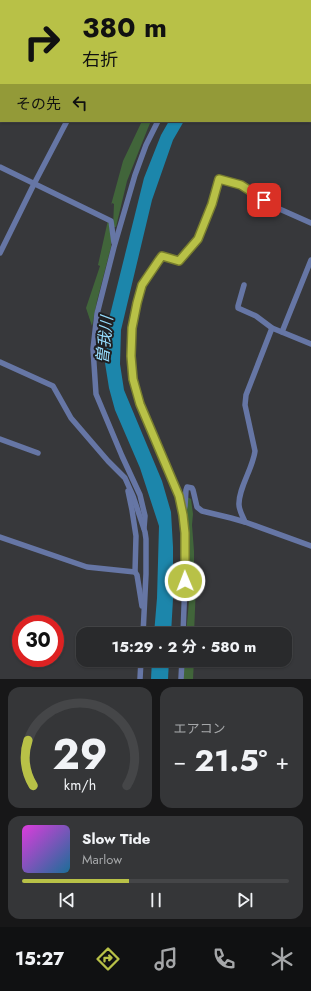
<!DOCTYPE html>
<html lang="ja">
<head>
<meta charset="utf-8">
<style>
  :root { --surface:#292a2c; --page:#353638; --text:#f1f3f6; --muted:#a5a7a9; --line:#454648; --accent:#b8c147 }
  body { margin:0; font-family:Jost,"Noto Sans JP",sans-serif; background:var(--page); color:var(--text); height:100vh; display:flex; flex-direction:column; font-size:15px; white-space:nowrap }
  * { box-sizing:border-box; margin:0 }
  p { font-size:13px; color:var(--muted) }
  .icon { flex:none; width:22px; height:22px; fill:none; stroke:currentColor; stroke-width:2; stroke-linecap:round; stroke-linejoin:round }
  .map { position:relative; height:679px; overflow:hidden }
  .drawer { display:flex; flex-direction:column; gap:8px; padding:8px; background:#171718; flex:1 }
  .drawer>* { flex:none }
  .banner { position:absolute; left:0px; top:0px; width:311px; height:122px; box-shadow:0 1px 3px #0004,0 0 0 1px var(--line); background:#b8c147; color:#111; overflow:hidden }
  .speed { position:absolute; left:12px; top:615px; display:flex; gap:8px; font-size:20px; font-weight:700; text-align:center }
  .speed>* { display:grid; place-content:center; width:52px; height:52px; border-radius:50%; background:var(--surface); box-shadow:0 1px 3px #0004,0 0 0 1px var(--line); line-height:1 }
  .speed .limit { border:6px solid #d22; background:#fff; color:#111 }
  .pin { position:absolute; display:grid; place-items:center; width:34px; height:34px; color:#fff; margin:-17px; border-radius:8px; box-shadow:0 2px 6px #0006 }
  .me { position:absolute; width:44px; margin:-22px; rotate:359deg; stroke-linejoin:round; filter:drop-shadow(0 0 3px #0008) }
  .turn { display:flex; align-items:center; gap:14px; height:84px; padding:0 16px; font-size:18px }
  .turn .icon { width:52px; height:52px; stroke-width:2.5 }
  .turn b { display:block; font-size:28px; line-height:34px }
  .then { display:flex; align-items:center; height:38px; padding:0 16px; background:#0003; gap:8px; font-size:15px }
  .big { font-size:30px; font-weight:700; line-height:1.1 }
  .drawer .widget { flex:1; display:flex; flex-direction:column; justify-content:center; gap:6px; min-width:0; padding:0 14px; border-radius:12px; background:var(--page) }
  .drawer .dial { align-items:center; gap:0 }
  .dial svg { height:104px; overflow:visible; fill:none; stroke:var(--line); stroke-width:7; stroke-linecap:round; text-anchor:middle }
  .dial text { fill:var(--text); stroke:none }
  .song { display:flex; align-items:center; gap:12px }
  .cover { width:48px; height:48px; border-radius:6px; background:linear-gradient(135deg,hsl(300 70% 55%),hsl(200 70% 35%)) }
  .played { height:4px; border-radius:2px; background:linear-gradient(90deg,var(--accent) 40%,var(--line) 40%) }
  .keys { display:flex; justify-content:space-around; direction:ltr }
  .heat { display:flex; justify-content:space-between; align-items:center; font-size:22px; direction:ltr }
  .drawer .tiles { flex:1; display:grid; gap:8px; grid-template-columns:1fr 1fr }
  .widget:last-child { grid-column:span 2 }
  .trip { position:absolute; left:76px; top:627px; width:216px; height:40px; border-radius:12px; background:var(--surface); box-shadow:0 1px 3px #0004,0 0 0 1px var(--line); font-weight:700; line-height:40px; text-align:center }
  .tab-bar { display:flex; height:64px; justify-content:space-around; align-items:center; background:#101112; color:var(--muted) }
  .tab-bar .icon { width:28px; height:28px }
  .tab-bar .selected { color:var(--accent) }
  .tab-bar b { font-size:18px; color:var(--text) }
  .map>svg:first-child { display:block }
</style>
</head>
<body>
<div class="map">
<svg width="311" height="679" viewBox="0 0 311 679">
  <rect width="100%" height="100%" fill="#37383b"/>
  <g fill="#41653a">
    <polygon points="142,121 151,121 148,128 127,181 116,227 114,227 113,226 114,204 112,203 111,205 123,161"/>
    <polygon points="108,220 111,234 111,247 97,301 92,326 86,308 100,266 98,265"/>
    <polygon points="187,497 191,499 193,514 192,525 194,551 194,584 196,585 194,634 186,634 189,601 187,585 187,530 186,513"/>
    <polygon points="184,660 194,660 193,679 183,679"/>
  </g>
  <g fill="#1c86ab">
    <polygon points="169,121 184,121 173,140 152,200 121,330 120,364 124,390 162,481 171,512 173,547 173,599 171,634 154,634 157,598 159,526 140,468 115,410 109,388 105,363 109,319 144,178 161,135"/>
    <polygon points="152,660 169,660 168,679 151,679"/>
  </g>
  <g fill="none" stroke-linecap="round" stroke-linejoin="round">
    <g stroke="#6676a5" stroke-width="5.5">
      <polyline points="35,1 36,0"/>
      <polyline points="127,1 127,0"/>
      <polyline points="238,1 238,0"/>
      <polyline points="246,1 247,0"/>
      <polyline points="0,74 1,72"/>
      <polyline points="0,167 111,221 114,243"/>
      <polyline points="0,253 34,184 67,121"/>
      <polyline points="244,285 238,306 238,308 256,316 272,328 311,344"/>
      <polyline points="282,332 311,260"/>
      <polyline points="0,362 53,386 71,418 108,461 125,478 133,496 145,532 146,539 146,574 143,634"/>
      <polyline points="0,439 38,453"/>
      <polyline points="128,491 132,510 136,536 135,572"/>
      <polyline points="183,515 179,496 139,404 133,379 131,356 132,328 137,303 142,285 159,260 163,256 179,261 198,239 212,204 219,179 241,185 275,207 311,223"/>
      <path d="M245,522C243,517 239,510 239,505C238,489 253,468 255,451L245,405L246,395L272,328"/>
      <polyline points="144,528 145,516 140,495 122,456 96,394 93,349 97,314 114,247 135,175 146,145 158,121"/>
      <polyline points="0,537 87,567 135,572 137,575 142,606"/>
      <polyline points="183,634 185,581 185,533 183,515 185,506 186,490 187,487 192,488 193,490 197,507 202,511 231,518 245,522 311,546"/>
      <polyline points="140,679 141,660"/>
      <polyline points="181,679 182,660"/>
    </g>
  </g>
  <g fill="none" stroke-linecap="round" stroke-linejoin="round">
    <defs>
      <polyline id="route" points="185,581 185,533 183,515 179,496 140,404 133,379 131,356 132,328 137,303 142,285 159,260 162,256 179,261 198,239 212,204 219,179 241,185 264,200"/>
    </defs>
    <use href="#route" stroke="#787d2e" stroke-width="10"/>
    <use href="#route" stroke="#b8c147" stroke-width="7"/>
  </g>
  <g text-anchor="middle" stroke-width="4" stroke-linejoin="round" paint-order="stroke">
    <g font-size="16" font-style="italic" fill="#96dbfb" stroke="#1f1f21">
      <text transform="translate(104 340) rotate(-84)" y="6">曽我川</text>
    </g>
  </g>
</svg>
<div class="speed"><div class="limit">30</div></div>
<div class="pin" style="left:264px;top:200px;background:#d93025"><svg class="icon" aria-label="arrive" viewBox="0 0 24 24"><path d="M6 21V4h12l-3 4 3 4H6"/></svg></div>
<svg class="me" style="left:185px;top:581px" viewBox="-20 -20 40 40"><circle r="17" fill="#b8c147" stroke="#fff" stroke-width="3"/><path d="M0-11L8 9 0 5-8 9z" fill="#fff"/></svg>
<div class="trip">15:29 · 2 分 · 580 m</div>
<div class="banner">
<div class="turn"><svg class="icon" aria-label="right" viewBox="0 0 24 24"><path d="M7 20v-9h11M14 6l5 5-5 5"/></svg><div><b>380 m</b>右折</div></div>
<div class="then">その先<svg class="icon" aria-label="left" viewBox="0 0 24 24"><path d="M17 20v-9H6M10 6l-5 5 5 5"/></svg></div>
</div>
</div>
<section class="drawer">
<div class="tiles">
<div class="widget dial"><svg viewBox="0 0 100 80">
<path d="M14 69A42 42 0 1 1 86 69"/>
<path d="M14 69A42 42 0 0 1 10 34" stroke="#b8c147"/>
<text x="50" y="56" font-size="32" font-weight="700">29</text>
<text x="50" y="72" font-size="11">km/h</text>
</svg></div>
<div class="widget"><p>エアコン</p>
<div class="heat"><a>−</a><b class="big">21.5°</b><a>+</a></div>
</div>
<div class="widget">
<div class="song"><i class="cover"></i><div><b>Slow Tide</b><p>Marlow</p></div></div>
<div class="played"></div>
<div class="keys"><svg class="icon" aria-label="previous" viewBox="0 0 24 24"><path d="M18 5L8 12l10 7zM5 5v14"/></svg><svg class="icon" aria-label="pause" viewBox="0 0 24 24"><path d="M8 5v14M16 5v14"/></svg><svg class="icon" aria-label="next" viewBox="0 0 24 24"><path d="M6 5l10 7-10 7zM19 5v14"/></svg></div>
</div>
</div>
</section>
<nav class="tab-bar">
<b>15:27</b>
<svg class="icon selected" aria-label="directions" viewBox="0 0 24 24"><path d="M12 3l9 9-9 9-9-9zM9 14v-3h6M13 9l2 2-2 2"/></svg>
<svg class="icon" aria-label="music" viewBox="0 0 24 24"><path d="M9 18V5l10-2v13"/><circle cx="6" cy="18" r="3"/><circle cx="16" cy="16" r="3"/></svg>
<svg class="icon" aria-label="phone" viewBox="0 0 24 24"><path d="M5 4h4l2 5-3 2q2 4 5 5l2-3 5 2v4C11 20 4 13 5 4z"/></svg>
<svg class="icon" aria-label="climate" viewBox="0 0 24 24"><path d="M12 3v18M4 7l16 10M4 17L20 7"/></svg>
</nav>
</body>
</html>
